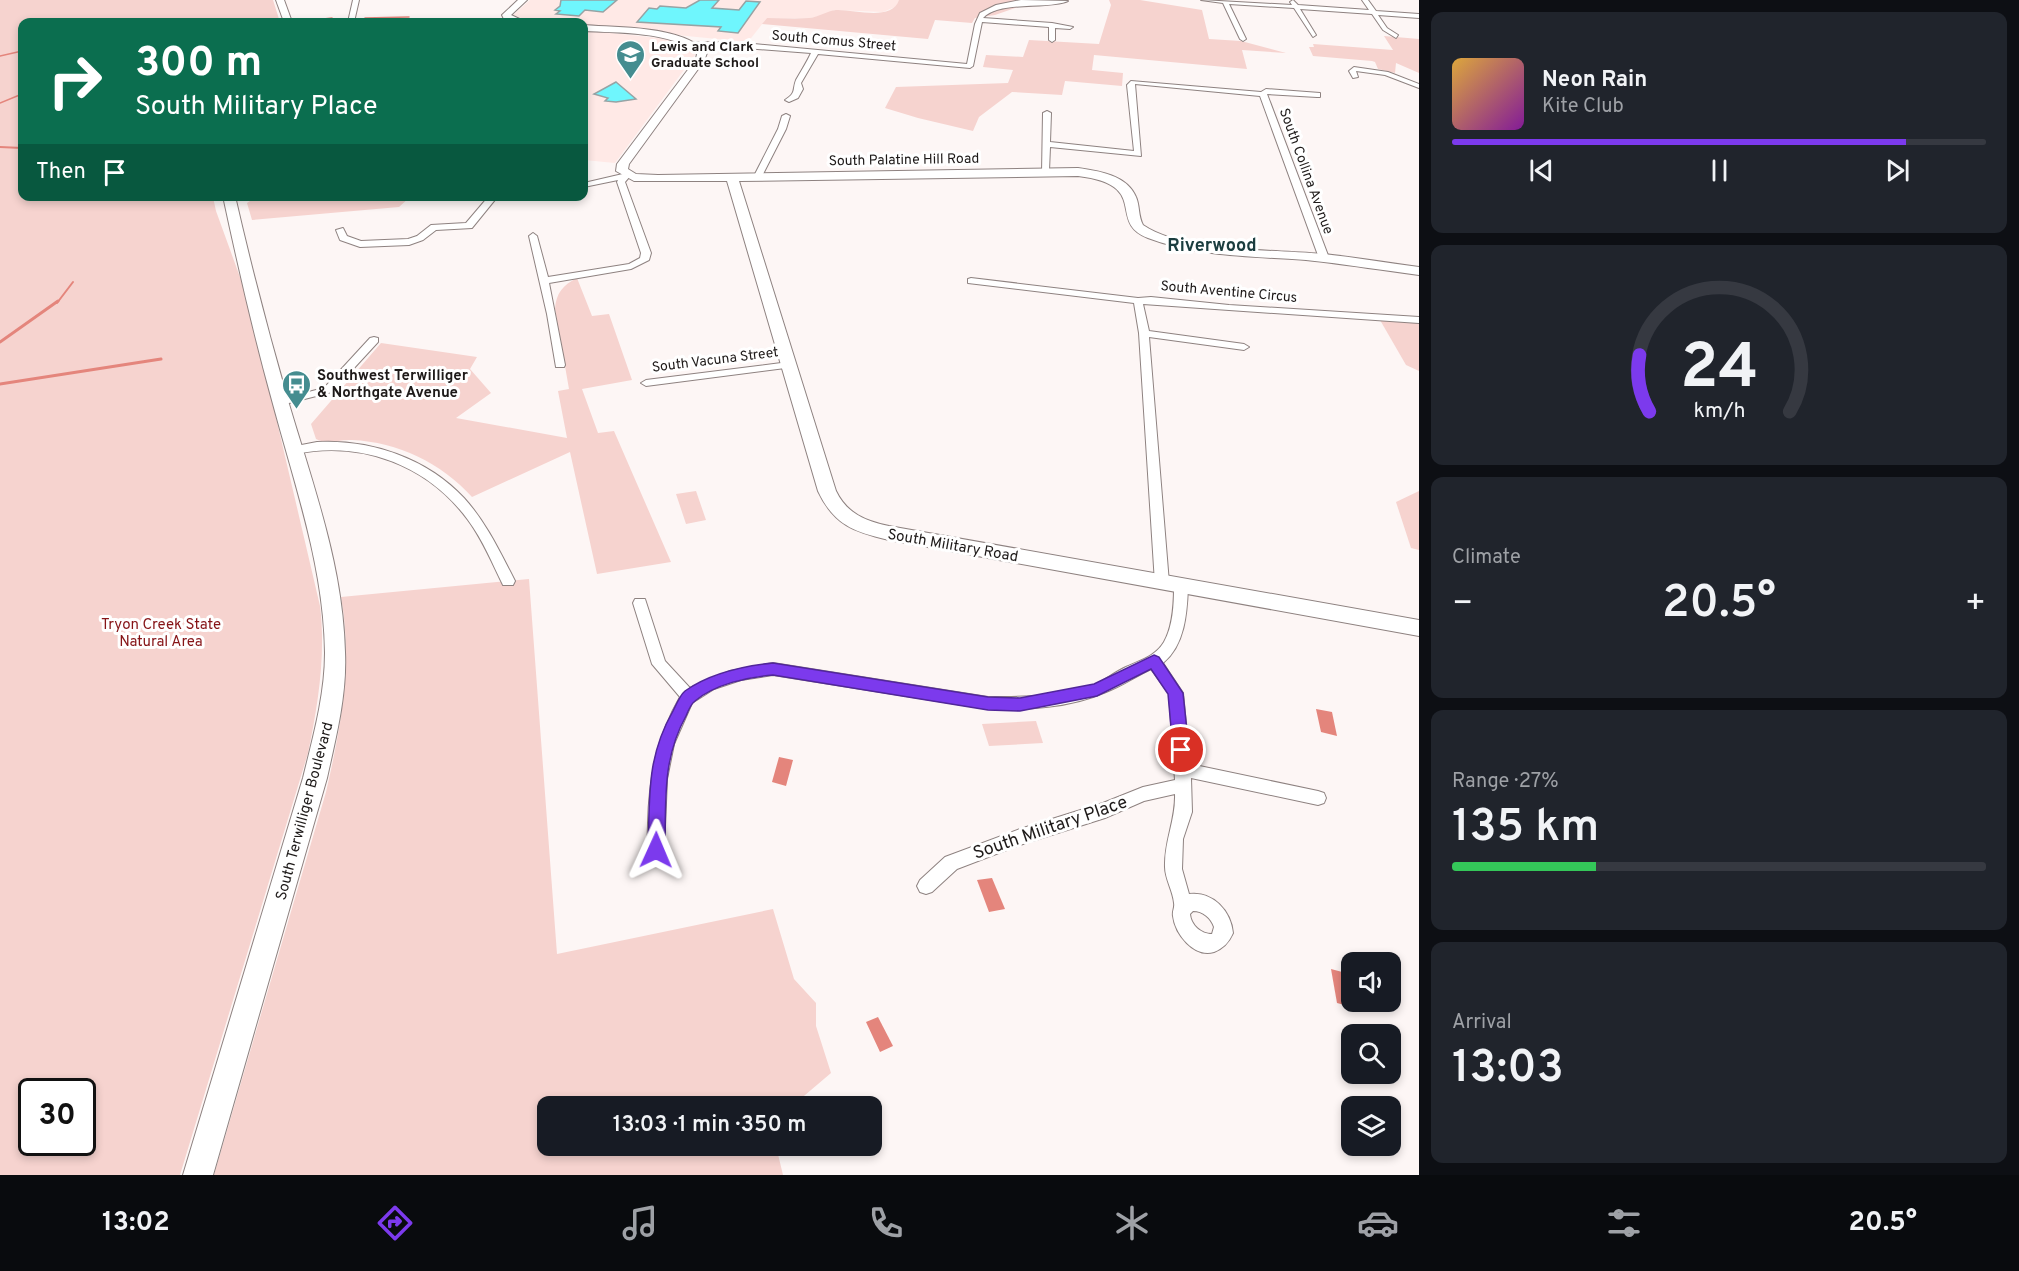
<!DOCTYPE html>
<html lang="en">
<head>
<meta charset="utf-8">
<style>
  :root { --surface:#171b24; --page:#20242c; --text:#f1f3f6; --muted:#9ea1a6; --line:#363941; --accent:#7c3aed }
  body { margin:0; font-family:Overpass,sans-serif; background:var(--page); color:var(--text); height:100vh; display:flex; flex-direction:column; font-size:22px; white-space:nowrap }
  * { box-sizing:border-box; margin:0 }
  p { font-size:20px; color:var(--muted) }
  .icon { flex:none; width:33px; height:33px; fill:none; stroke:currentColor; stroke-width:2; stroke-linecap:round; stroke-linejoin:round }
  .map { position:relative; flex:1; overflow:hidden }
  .sheet { display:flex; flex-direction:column; gap:12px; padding:12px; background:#0d0f14; width:600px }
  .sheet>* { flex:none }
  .guide { position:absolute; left:18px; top:18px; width:570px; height:183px; border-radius:12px; box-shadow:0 3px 9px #0003; background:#0b6e4f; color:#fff; overflow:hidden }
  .tools { position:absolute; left:1341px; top:952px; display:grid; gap:12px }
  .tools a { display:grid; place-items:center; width:60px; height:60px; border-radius:12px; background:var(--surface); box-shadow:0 3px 9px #0003; font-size:30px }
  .speed { position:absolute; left:18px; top:1078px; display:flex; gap:12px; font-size:30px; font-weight:700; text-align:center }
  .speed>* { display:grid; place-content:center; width:78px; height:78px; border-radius:50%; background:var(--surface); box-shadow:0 3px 9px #0003; line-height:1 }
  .speed .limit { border:3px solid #111; border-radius:9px; background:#fff; color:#111 }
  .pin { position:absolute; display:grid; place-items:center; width:51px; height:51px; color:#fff; margin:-26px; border:3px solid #fff; border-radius:50%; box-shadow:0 2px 6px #0007 }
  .me { position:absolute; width:66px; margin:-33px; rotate:1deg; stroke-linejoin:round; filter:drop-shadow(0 0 4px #0008) }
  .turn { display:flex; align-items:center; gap:21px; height:126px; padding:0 18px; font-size:27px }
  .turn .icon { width:78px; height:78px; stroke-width:2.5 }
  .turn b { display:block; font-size:42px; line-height:51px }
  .then { display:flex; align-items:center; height:57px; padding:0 18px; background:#0003; gap:12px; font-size:22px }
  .big { font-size:45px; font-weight:600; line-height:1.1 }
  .sheet .widget { flex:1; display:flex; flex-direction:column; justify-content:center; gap:9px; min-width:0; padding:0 21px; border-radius:12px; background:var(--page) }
  .sheet .dial { align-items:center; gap:0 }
  .dial svg { height:156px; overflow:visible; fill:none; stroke:var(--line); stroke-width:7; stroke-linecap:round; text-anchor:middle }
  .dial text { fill:var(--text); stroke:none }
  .song { display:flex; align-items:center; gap:18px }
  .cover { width:72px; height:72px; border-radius:9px; background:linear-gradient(135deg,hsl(40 70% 55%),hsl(290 70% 35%)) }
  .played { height:6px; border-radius:3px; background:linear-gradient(90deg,var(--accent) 85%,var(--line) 85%) }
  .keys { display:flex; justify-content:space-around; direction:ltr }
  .heat { display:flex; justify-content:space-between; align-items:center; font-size:33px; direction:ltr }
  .charge { height:9px; border-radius:4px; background:linear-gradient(90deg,#34c759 27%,var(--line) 0) }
  .trip { position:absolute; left:537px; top:1096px; width:345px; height:60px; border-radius:12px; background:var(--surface); box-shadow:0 3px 9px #0003; font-weight:600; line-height:60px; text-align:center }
  .tabs { display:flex; height:96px; justify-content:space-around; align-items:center; background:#090b0e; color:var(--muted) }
  .tabs .icon { width:42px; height:42px }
  .tabs .current { color:var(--accent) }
  .tabs b { font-size:27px; color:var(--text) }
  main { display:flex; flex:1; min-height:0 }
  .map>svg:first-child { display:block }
</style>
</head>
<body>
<main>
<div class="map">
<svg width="1419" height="1175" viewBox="0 0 1419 1175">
  <rect width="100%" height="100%" fill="#fdf6f5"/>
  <g fill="#ffe9e6">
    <polygon points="530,0 899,0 901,1 895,7 883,12 834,10 822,16 809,18 767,18 748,42 584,26 584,22 524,19 513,15"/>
    <polygon points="584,30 677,40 695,51 695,55 615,163 584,160"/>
  </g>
  <g fill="#f6d3cf" fill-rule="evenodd">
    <path d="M0,0H273L280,22H22V196L213,197L216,211L249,302L320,606C326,655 318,705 308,753L180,1175H0ZM32,1092H82V1143H32Z"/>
    <path d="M899,0H1038L995,15L975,18L972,23L935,20L928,39L762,24L767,18C781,18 795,19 809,18C819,17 827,11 836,10C853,9 892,22 899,0Z"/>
    <polygon points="1109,0 1140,0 1202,10 1209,39 1241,41 1286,53 1242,50 1247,69 1094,55 1092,70 1123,73 1122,86 1065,81 1062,95 1012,92 979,117 973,131 918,118 885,108 896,87 1008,83 1013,70 983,67 986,55 1023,57 1029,40 1099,44 1111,5"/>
    <polygon points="1384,36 1419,39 1419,73 1396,63 1395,73 1378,69 1375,62 1372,61 1313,56 1309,47 1314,47 1313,44 1393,50"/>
    <polygon points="256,197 256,196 410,197 399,207 252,220 247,203"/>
    <path d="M577,278L592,316L609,314L632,380L582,389L598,433L614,431L671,562L597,574L570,452L472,497C441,463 398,442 352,440C340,439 326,445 316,439L311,424L381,343L477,357L470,369L491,393L456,418L567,438L558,391L569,389L555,309C556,293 563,285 577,278Z"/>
    <polygon points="1380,320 1419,322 1419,371 1406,365"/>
    <polygon points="696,491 706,520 686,524 676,494"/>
    <polygon points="1419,491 1419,550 1411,548 1396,502"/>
    <path d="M529,579L557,954L773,909L794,979L816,1003V1026L831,1073L791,1107H548V1146H776L783,1175H214L326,792C341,727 353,663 341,597Z"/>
    <polygon points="1036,721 1043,743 989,746 982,724"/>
  </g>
  <g fill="#e4857c">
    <polygon points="1316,709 1332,712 1337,736 1321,732"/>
    <polygon points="779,757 793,760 786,786 772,782"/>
    <polygon points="992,878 1005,909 989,912 977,880"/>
    <polygon points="1331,969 1346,973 1352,1007 1337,1003"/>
    <polygon points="878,1017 893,1046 880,1052 866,1022"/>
  </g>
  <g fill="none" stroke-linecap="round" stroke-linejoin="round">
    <g stroke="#e4857c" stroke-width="1.5">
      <polyline points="365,18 409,17"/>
      <polyline points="299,22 332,18"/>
      <polyline points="0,56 22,51"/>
      <polyline points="0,103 22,94"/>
    </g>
    <g stroke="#e4857c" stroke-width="2">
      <polyline points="0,147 22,148"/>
      <polyline points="57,303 73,282"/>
    </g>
    <g stroke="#e4857c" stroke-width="3">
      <polyline points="0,342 58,301"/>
      <polyline points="0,384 161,359"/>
    </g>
  </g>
  <g fill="#6ff6fd" stroke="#97a3a4" stroke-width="1.5">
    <polygon points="561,0 617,0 603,12 585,10 579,16 556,14 560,11 555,10 560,6"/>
    <polygon points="700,0 719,0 712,8 739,10 746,1 760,2 738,33 718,31 721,27 637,22 649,8 657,9 660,6 686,8"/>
    <polygon points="616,82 636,99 616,102 605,101 608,98 594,94"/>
  </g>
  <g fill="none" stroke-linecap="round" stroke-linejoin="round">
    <defs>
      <g id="street">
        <polygon points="353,0 359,0 354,22 348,22"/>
        <path d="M1021,0L1068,1C1047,10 999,0 983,18L1052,23L1073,27L1070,29L1055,28V40L1052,42L1049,40V27L982,22L973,66L970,68L818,54L801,83L803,89L798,98L789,102L785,100C797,92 792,90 796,80C801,71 807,62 811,53L691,44L694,42L744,43L967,64L975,24L980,13L996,5Z"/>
        <polygon points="1201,0 1292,5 1290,2 1293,0 1298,5 1369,10 1362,0 1368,0 1376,11 1419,14 1419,18 1378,15 1387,28 1398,35 1396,38 1383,30 1372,14 1300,9 1316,35 1313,37 1294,8 1229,4 1246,39 1243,41 1240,39 1223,3"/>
        <polygon points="1354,67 1388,72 1419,84 1419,88 1385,75 1356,71 1358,77 1353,78 1349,71"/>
        <polygon points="1131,81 1261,92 1266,89 1320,93 1320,97 1317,97 1267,94 1329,258 1327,260 1319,258 1260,96 1135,84 1141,156 1050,147 1049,171 1042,173 1043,113 1047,111 1051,113 1050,142 1134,151 1127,85"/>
        <polygon points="786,114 790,116 786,129 762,176 755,178 754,176 778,129 782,116"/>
        <polygon points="627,173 631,175 625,182 651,253 649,260 631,269 549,283 565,365 564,367 556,367 547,314 529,236 533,233 537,236 548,277 629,264 640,258 641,253 617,182 618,180 584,187 584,183"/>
        <polygon points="489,196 498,196 472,228 436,230 423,240 409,245 360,247 340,240 336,230 343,228 347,236 361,241 408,239 417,236 431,225 466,223"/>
        <polygon points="971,278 1138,298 1151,297 1229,305 1419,317 1419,323 1143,304 1149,331 1244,344 1249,347 1244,350 1149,337 1169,583 1162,588 1155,583 1139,333 1134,303 968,283 968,279"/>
        <polygon points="374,337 378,338 378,342 332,392 281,405 277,404 277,400 324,388 370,338"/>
        <polygon points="789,362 793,363 793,367 646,386 641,383 646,380"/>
        <path d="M317,442C370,439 427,458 464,498C486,522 500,552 515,581L513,585H503C492,563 483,540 468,520C428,465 361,440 295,454L289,450L291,447Z"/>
        <path d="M1181,582L1188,587C1187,613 1185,645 1163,663L1183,693L1190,764L1318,791L1324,793L1326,798L1324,803L1318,805L1191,778L1192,812L1183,839L1182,869L1189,894C1213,891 1231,911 1233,933C1229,942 1224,948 1214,952C1194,958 1175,934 1173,916C1172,911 1175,908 1174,903C1173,891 1165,879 1165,867C1164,841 1176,820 1175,794L1144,801L1105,818L1020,845L957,869L932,892L926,894L920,892L917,886L920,880L945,857L1020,829L1103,803L1143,787L1175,780L1169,694L1151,669C1136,676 1122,686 1106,692C1069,708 1028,710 988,709L773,675L741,680L714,689L692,703L674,744L667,779L664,850L662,856L656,858L650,856C646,846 648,834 648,823C649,778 657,737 680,697L652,664L633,603L635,599H645L665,661L690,688L730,671L773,663L988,697C1023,697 1061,697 1094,685C1105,680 1115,672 1126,667C1141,660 1156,656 1164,642C1173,626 1174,605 1174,587ZM1193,911C1203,911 1211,918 1214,927L1212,934C1201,934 1191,925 1190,914Z"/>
      </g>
      <g id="secondary">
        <polygon points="276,0 284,0 292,22 284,22"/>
        <polygon points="518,0 527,0 511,15 526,22 505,21 502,15"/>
        <path d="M584,25C618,28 683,25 707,53L704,61L629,164L628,169L636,174L658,175L1078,168C1099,171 1127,175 1136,197C1140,206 1138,216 1143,225C1184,253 1273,249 1323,254C1355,257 1387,263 1419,267V275C1381,270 1344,264 1306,260C1253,256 1198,257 1148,238C1106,222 1152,185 1078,176L739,181L836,491C847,514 866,521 889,526L1419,620V636L889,540C854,532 834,525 818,491L727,181H634L616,171L617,164L696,59L697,54C674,31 616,33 584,31Z"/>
        <path d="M223,196H235C251,266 269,335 289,404C313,485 343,566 345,652C347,695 336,737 327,778L213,1175H183L303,778C313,737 325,695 325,653C324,567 295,486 273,404C254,336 238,266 223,196Z"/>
      </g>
    </defs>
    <use href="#street" stroke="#8e8280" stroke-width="2"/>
    <use href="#secondary" stroke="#8e8280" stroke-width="2"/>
    <use href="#street" fill="#fff" fill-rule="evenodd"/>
    <use href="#secondary" fill="#fff" fill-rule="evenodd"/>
  </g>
  <path fill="#7c3aed" stroke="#51269a" stroke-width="1.5" d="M1154,655L1159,657L1183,693L1189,750L1187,754L1181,756L1176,754L1173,750L1168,694L1151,669L1097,696L1020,711L988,710L773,675C748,677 715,684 695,701C691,704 688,711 686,716C662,759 666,802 665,850L662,856L656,858L650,856L648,850C650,797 646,758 673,711C676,705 680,695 685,691C709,674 744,666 773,663L988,697L1020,698L1094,684Z"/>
  <defs>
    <symbol id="university-pin" viewBox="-11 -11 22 30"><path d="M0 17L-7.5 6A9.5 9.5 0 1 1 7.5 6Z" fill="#458d90" stroke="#fff"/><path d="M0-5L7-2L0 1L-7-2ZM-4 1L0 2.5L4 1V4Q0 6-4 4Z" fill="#fff"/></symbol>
    <symbol id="bus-pin" viewBox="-11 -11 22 30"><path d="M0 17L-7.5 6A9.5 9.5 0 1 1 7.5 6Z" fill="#458d90" stroke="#fff"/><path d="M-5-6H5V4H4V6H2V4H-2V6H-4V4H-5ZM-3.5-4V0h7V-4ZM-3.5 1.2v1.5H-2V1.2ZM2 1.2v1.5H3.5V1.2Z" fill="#fff"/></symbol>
  </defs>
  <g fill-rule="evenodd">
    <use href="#university-pin" x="614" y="38" width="33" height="45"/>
    <use href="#bus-pin" x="280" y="368" width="33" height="45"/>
  </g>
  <g text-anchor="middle" stroke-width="6" stroke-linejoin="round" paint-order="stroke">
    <g font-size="14" fill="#1e1a19" stroke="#fff">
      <text transform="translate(834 40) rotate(5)" y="5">South Comus Street</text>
      <text transform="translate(904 159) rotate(-1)" y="5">South Palatine Hill Road</text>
      <text transform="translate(1307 171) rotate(70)" y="5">South Collina Avenue</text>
      <text transform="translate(1229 291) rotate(5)" y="5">South Aventine Circus</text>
      <text transform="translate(715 359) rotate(-7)" y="5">South Vacuna Street</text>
    </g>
    <g font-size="14" font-weight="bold" fill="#1e1a19" stroke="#fff" text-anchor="start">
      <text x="651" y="51">Lewis and Clark<tspan x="651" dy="16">Graduate School</tspan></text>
    </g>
    <g font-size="15" font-weight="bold" fill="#1e1a19" stroke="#fff" text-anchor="start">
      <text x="317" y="380">Southwest Terwilliger<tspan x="317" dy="17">&amp; Northgate Avenue</tspan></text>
    </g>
    <g font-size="15" fill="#1e1a19" stroke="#fff">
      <text transform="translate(953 545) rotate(10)" y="5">South Military Road</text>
      <text transform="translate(304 811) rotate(-75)" y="5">South Terwilliger Boulevard</text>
    </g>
    <g font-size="15" fill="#861417" stroke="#fff">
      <text x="161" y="629">Tryon Creek State<tspan x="161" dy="17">Natural Area</tspan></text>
    </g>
    <g font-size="18" font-weight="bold" fill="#1b3d3f" stroke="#fff">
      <text x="1212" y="251">Riverwood</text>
    </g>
    <g font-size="18" fill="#1e1a19" stroke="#fff">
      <text transform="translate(1050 827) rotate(-19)" y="6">South Military Place</text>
    </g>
  </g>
</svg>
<div class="tools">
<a><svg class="icon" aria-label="sound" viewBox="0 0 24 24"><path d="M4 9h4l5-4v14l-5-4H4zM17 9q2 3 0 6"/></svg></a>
<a><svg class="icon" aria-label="search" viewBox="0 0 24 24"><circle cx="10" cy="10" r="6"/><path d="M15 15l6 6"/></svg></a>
<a><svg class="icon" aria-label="layers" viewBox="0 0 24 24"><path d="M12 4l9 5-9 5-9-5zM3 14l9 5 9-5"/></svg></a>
</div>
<div class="speed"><div class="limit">30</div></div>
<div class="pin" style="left:1181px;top:750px;background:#d93025"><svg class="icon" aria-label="arrive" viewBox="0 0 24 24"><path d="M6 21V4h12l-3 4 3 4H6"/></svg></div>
<svg class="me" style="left:656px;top:850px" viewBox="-20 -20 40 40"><path d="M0-17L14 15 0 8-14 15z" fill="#7c3aed" stroke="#fff" stroke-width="4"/></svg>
<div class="trip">13:03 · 1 min · 350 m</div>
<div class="guide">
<div class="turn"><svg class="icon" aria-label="right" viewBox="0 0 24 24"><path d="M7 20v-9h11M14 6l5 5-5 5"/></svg><div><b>300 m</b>South Military Place</div></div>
<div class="then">Then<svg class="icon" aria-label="arrive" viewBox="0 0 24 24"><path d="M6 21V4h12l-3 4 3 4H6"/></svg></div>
</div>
</div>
<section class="sheet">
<div class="widget">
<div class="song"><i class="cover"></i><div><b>Neon Rain</b><p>Kite Club</p></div></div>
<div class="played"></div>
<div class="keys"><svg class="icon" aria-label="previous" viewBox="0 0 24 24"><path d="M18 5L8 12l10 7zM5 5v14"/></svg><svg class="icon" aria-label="pause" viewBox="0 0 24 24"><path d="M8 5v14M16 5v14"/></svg><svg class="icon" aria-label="next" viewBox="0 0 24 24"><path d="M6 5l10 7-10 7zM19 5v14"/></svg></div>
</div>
<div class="widget dial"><svg viewBox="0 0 100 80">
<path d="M14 69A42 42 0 1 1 86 69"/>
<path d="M14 69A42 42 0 0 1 9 40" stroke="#7c3aed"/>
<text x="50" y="56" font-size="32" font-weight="700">24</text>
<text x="50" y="72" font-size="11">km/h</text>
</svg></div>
<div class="widget"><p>Climate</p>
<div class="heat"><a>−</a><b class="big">20.5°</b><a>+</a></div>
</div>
<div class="widget"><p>Range · 27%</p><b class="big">135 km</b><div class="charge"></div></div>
<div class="widget"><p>Arrival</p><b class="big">13:03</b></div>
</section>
</main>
<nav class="tabs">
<b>13:02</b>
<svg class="icon current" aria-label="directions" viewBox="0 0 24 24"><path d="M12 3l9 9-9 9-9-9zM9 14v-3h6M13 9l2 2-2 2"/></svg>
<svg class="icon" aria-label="music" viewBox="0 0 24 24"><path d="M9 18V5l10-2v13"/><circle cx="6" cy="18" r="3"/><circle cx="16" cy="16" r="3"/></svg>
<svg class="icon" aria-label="phone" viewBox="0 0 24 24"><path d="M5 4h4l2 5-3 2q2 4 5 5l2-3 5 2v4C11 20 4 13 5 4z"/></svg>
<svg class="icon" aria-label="climate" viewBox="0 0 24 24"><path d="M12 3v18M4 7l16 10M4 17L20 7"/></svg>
<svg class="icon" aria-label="car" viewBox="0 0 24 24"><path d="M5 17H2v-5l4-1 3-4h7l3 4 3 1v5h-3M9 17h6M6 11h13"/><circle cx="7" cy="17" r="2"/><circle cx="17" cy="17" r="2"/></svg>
<svg class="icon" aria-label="filters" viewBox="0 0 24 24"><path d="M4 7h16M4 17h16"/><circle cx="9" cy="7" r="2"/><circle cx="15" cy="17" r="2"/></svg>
<b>20.5°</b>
</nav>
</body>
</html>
